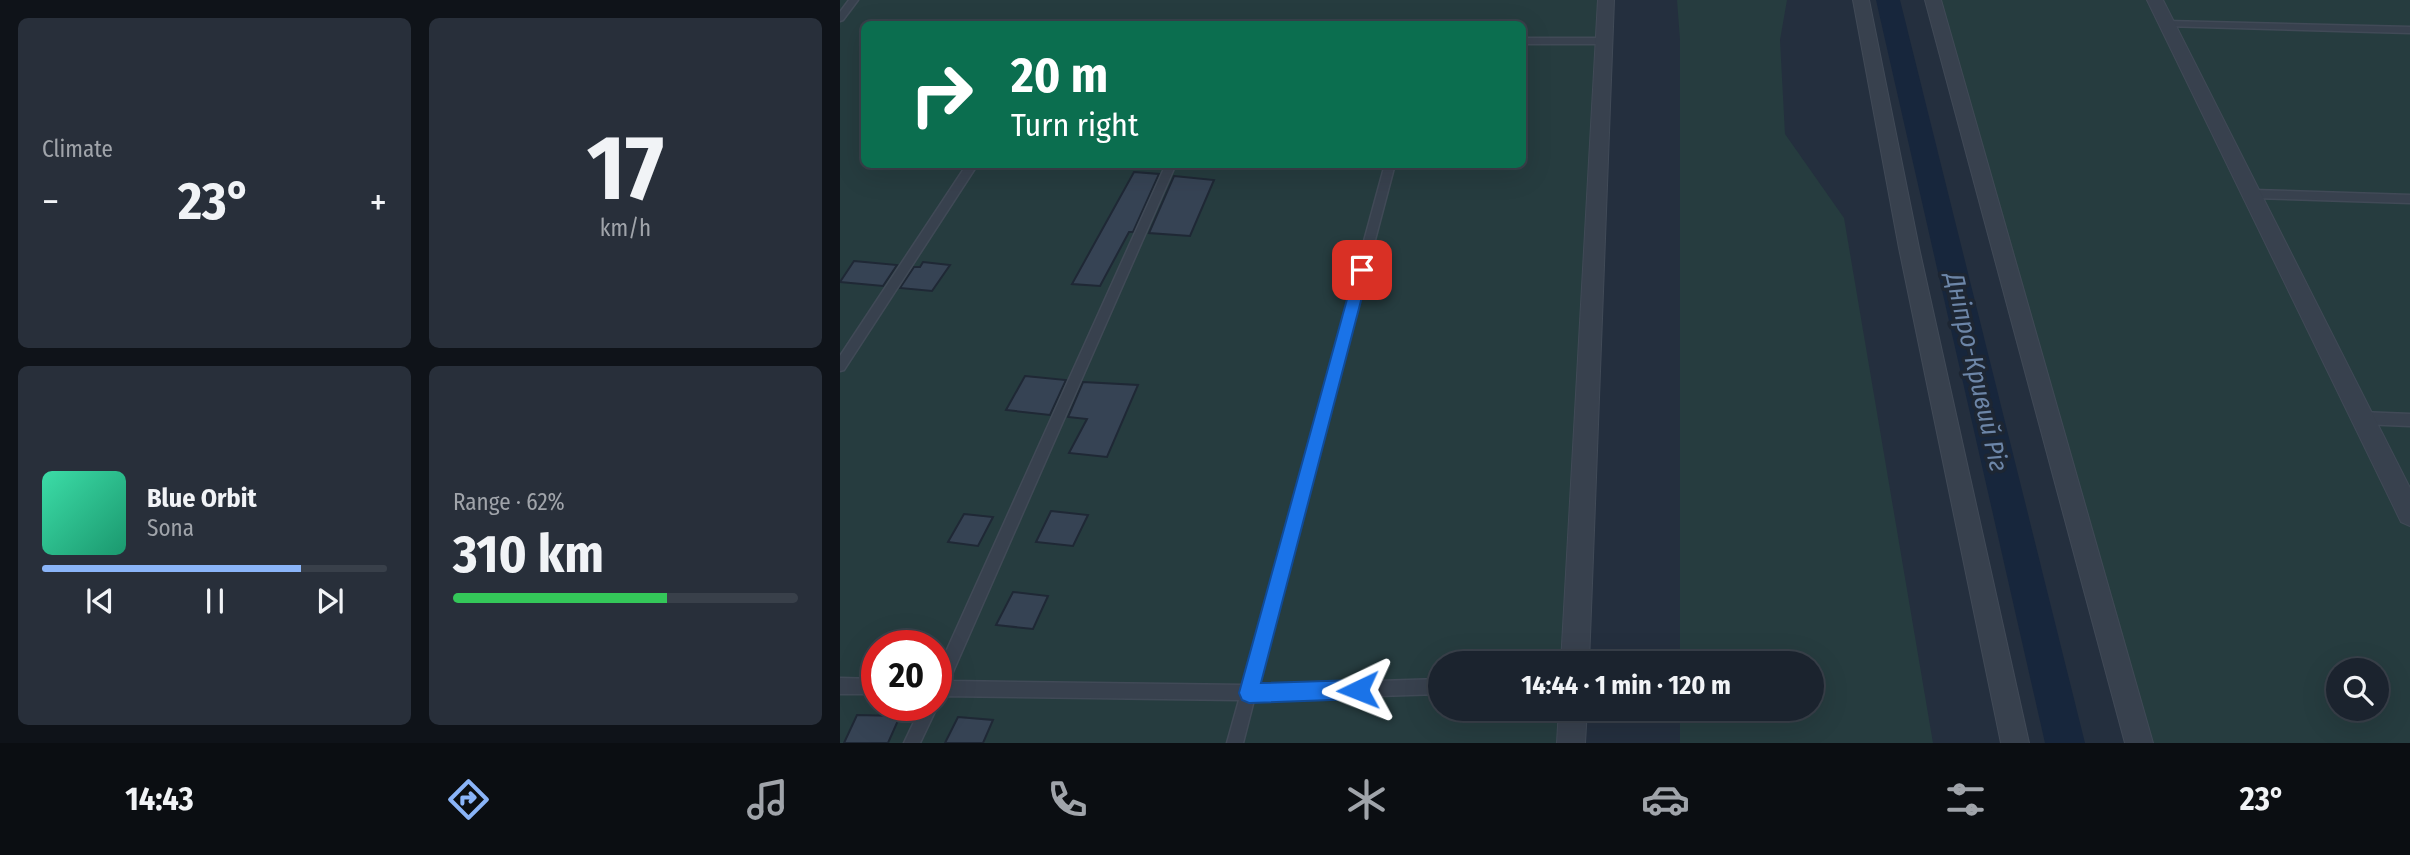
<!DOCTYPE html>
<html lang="en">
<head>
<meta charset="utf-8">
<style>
  :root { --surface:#1b232e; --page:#282f3a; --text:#f1f3f6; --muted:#a0a4aa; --line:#39404a; --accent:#8ab4f8 }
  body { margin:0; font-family:"Fira Sans Condensed",sans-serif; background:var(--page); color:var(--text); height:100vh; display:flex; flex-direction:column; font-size:26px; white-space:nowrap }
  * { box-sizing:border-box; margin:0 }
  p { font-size:23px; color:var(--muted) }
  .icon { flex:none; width:38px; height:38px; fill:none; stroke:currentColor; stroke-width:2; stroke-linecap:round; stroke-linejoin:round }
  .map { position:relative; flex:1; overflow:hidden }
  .details { display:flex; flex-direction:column; gap:18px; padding:18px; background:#0f1319; width:840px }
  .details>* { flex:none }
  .banner { position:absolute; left:21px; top:21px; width:665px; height:147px; border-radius:10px; box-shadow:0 7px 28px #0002,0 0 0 2px var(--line); background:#0b6e4f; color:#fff; overflow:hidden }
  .tools { position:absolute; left:1486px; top:658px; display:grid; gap:14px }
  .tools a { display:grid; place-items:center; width:63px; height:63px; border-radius:50%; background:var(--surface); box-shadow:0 7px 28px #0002,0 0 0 2px var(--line); font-size:35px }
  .speed { position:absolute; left:21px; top:630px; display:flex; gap:14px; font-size:35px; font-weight:700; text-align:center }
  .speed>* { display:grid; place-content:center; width:91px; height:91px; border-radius:50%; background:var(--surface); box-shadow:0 7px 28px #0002,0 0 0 2px var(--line); line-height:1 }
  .speed .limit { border:10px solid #d22; background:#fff; color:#111 }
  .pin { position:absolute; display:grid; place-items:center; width:60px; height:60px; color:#fff; margin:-30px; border-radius:14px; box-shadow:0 4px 10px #0006 }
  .me { position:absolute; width:77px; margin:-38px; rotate:268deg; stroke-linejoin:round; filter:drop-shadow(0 0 5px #0008) }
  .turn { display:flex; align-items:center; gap:24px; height:147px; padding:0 35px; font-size:32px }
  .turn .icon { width:91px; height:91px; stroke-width:2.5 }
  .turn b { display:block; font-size:49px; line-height:60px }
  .big { font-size:52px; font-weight:700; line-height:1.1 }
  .details .card { flex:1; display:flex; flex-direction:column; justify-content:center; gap:10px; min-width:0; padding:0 24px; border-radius:10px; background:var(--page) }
  .details .dial { align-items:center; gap:0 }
  .dial b { font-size:91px; line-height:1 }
  .song { display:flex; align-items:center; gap:21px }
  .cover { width:84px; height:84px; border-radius:10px; background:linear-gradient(135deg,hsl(160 70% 55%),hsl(160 70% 35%)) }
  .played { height:7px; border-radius:4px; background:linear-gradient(90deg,var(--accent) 75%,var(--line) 75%) }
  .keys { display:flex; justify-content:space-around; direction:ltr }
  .heat { display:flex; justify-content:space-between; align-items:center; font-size:38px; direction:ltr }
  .charge { height:10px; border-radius:5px; background:linear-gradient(90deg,#34c759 62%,var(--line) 0) }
  .details .tiles { flex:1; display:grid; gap:18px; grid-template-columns:repeat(2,1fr) }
  .trip { position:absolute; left:588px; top:651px; width:396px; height:70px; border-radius:35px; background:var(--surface); box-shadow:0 7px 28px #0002,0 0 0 2px var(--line); font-weight:700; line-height:70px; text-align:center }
  .menu { display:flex; height:112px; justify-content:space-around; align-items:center; background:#0b0e12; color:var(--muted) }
  .menu .icon { width:49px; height:49px }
  .menu .active { color:var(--accent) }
  .menu b { font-size:32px; color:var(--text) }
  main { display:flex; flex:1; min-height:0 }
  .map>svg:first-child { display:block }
</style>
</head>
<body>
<main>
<section class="details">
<div class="tiles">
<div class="card"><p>Climate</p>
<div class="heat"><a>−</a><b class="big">23°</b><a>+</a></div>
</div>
<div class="card dial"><b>17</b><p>km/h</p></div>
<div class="card">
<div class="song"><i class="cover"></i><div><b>Blue Orbit</b><p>Sona</p></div></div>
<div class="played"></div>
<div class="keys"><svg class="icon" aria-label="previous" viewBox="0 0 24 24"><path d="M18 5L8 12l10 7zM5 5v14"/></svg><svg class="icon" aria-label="pause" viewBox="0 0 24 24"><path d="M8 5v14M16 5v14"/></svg><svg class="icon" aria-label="next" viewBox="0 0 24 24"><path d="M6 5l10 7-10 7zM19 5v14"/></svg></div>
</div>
<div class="card"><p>Range · 62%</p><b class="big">310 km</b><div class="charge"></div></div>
</div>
</section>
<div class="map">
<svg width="1570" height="743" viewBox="0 0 1570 743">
  <rect width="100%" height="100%" fill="#242f3e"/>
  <g fill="#263c3f" fill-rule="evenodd">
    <path d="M0,0H766L735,663H600V709H733L731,743H0ZM24,24H682V164H24ZM37,646H96V705H37Z"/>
    <polygon points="837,0 947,0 940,40 945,134 1004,218 1093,743 840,743 840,709 971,709 971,663 840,663 840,40"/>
    <path d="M1093,0H1570V743H1299ZM1498,670H1536V709H1498Z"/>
  </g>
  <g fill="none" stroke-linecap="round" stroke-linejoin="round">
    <polygon fill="#17263c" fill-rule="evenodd" points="1036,0 1060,0 1245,743 1205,743"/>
  </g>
  <g fill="#364354" stroke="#1f2835" stroke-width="2">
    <polygon points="294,172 319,174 293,232 289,232 260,286 232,284"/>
    <polygon points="334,176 374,180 350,236 309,233"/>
    <polygon points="14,261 57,265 43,286 0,282"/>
    <polygon points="83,262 110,265 92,291 60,288 74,267 80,267"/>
    <polygon points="185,376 226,380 210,415 166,410"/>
    <polygon points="243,382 298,385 267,457 229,453 247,419 228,417"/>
    <polygon points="211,511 248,515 233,546 196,542"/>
    <polygon points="124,514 153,517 138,546 108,542"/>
    <polygon points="173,592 208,596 193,629 156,625"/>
    <polygon points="17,715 60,716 48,743 4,743"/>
    <polygon points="118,717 153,720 143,743 105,743"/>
  </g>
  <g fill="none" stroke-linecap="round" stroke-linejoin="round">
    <defs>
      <g id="lane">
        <polygon points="9,0 18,0 3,20 0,21 0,12"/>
        <polygon points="1327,21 1570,27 1570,33 1324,26 1324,22"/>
        <polygon points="682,38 763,38 768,41 763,44 682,44"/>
        <polygon points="127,164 138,164 4,370 0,371 0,356"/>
        <polygon points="326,164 336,164 109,681 403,685 545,164 555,164 418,685 600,679 600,694 414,700 403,743 387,743 399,700 102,696 96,699 96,674"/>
        <polygon points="1413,190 1570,195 1570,203 1413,198 1408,194"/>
        <polygon points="1521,412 1570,414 1570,426 1521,424 1517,422 1515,418 1517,414"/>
        <polygon points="0,678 37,679 37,694 0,694"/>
        <polygon points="96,702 98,705 80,743 64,743 82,705 96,705"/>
      </g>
      <g id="street">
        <polygon points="758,0 774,0 749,663 721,663"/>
        <polygon points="1013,0 1029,0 1079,248 1189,743 1161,743 1059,248"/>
        <polygon points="1085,0 1101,0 1313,743 1285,743"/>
        <polygon points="1307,0 1323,0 1570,488 1570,526 1561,522"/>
        <polygon points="719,709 747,709 745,743 717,743"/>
      </g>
    </defs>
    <use href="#lane" stroke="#414a57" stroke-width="3"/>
    <use href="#street" stroke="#414a57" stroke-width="2"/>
    <use href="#lane" fill="#38414e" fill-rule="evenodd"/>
    <use href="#street" fill="#38414e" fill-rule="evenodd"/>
  </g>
  <polygon fill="#1a73e8" stroke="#114b97" stroke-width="2" points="522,264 529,270 421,683 518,680 525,683 528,690 525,696 518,699 409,703 402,700 399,693 515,270"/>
  <g text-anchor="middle" stroke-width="7" stroke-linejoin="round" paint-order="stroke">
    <g font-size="26" font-style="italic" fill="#6d86a8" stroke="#1d2633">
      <text transform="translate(1137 372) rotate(77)" y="9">Дніпро-Кривий Ріг</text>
    </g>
  </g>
</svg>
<div class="tools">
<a><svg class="icon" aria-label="search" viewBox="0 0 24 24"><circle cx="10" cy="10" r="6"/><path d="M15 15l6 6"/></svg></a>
</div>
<div class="speed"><div class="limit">20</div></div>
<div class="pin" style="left:522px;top:270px;background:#d93025"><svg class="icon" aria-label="arrive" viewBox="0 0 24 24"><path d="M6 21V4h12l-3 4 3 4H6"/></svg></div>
<svg class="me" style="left:518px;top:690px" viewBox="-20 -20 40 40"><path d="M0-17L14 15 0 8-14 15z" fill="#1a73e8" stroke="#fff" stroke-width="4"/></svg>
<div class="trip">14:44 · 1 min · 120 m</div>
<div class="banner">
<div class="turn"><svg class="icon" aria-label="right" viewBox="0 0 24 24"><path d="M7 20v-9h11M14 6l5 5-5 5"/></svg><div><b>20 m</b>Turn right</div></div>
</div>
</div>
</main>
<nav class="menu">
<b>14:43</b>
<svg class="icon active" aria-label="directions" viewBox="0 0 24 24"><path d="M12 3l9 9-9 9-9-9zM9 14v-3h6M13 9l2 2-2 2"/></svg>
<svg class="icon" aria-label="music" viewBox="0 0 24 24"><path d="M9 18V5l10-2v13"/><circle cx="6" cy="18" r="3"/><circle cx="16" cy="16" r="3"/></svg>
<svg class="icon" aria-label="phone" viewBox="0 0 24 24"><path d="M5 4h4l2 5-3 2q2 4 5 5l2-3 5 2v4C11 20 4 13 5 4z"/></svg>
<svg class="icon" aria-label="climate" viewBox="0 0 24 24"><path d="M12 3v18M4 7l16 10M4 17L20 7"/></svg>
<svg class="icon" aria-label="car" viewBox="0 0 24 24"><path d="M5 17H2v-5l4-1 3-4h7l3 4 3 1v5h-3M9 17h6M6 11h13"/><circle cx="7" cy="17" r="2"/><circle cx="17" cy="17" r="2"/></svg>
<svg class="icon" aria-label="filters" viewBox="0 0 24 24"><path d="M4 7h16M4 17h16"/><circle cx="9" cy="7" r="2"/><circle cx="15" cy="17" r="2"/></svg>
<b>23°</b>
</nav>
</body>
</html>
